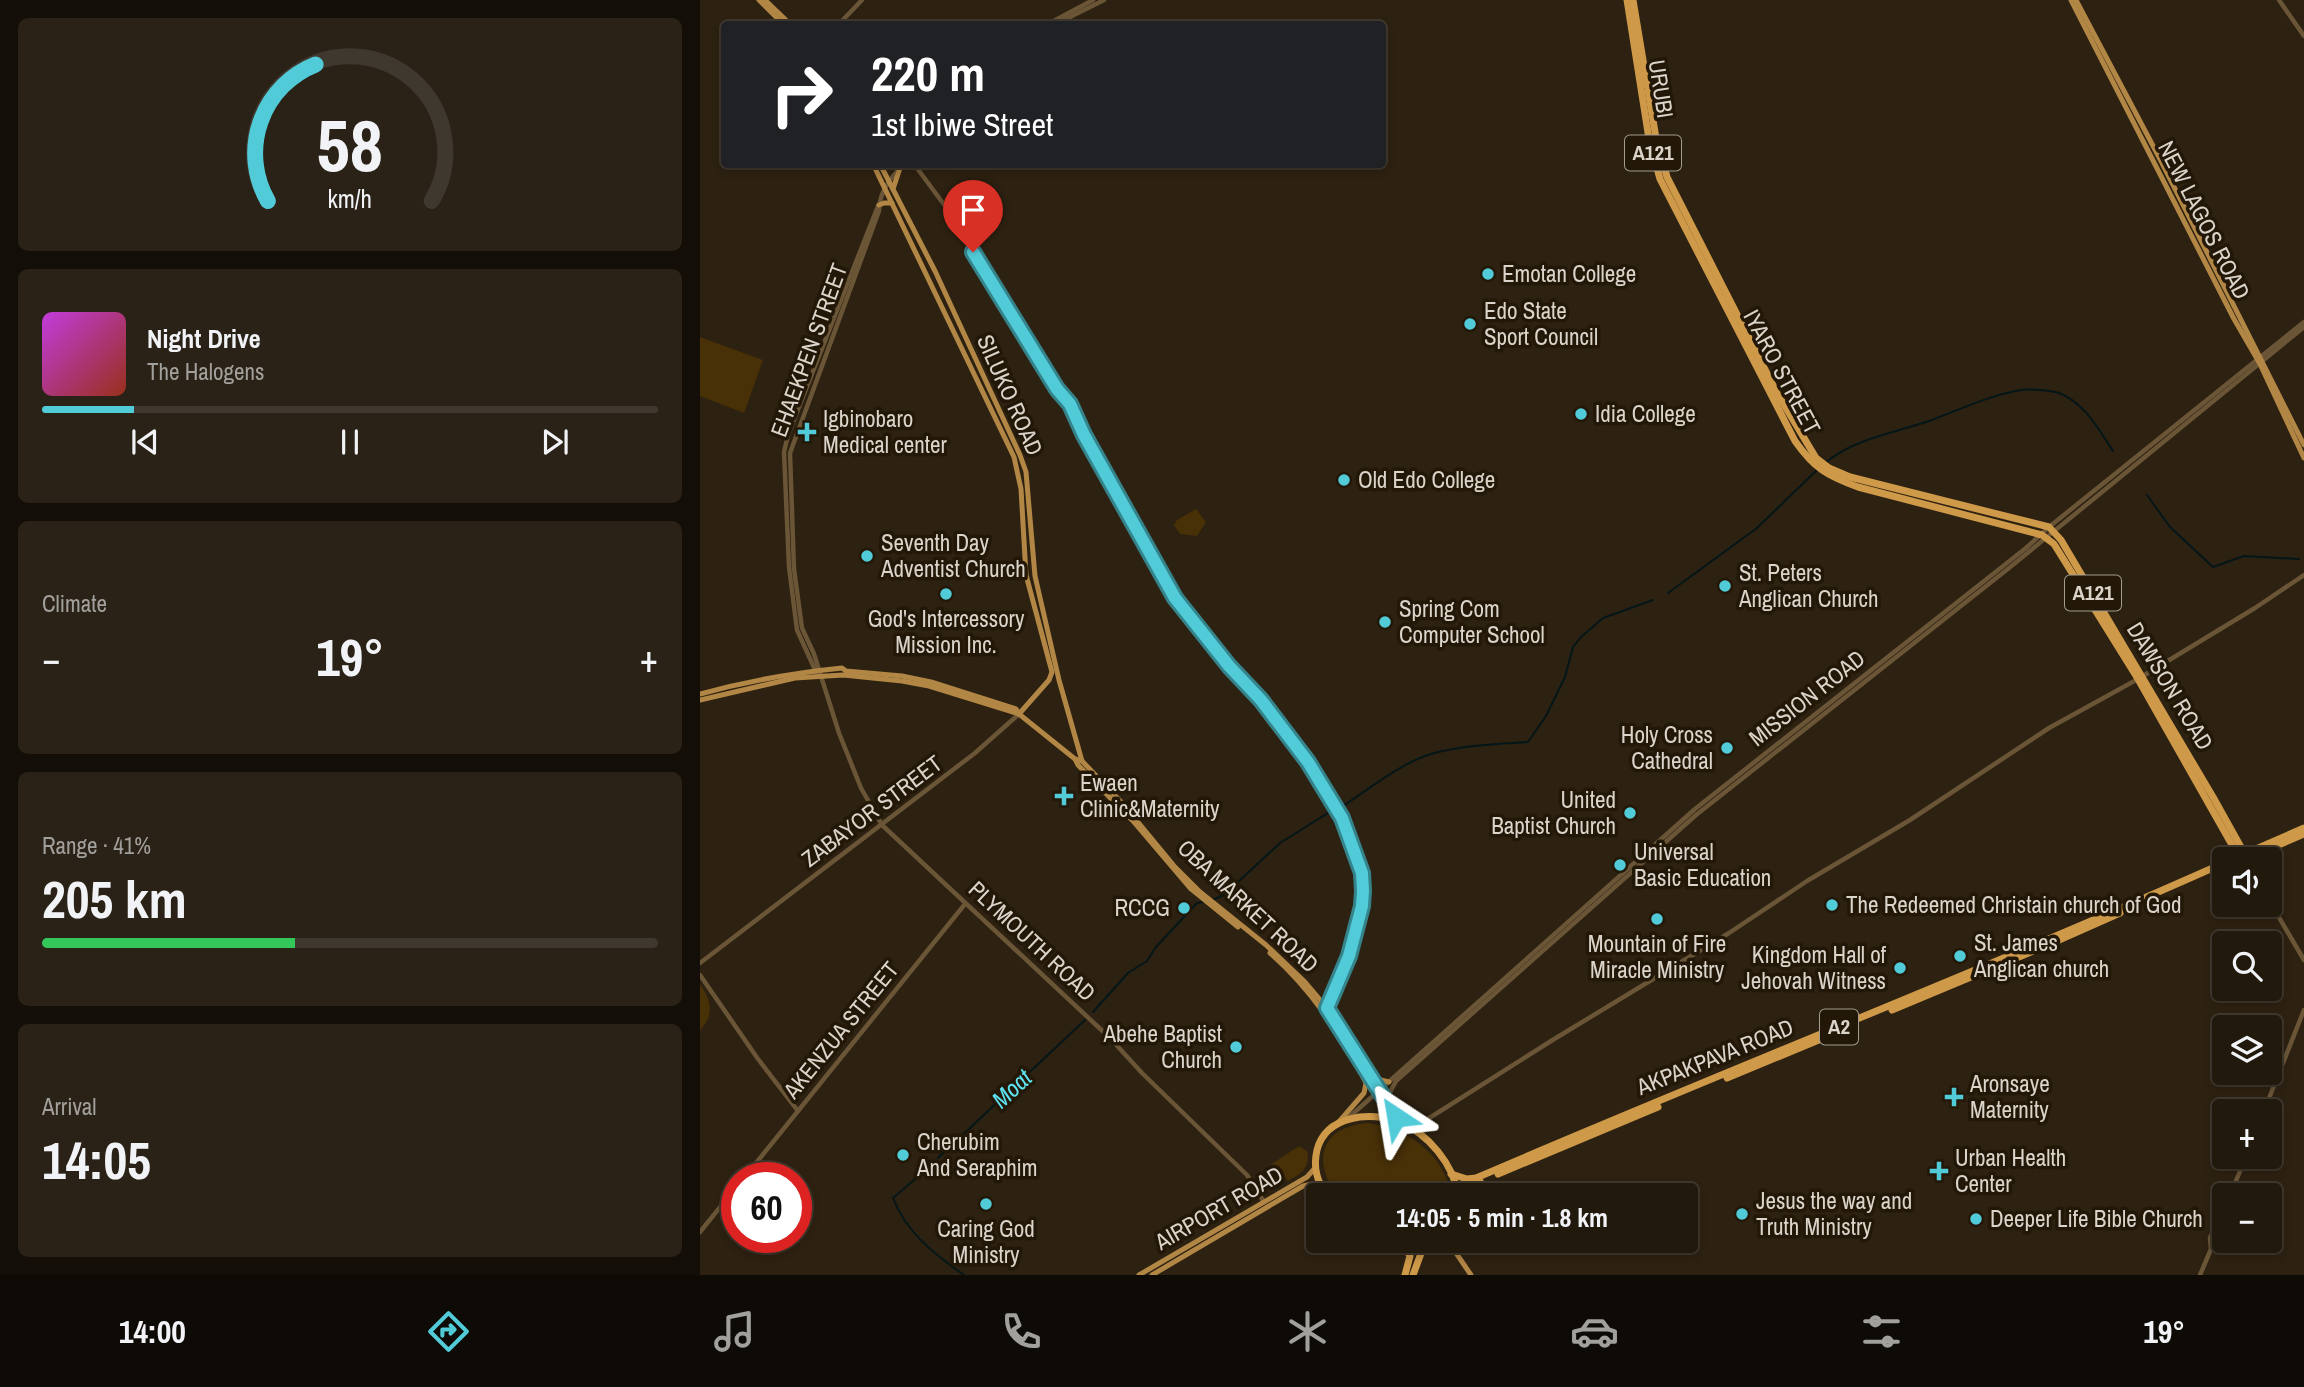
<!DOCTYPE html>
<html lang="en">
<head>
<meta charset="utf-8">
<style>
  :root { --surface:#22190d; --page:#2a2216; --text:#f1f3f6; --muted:#a2a09d; --line:#3f382e; --accent:#52cbd8 }
  body { margin:0; font-family:"Archivo Narrow",sans-serif; background:var(--page); color:var(--text); height:100vh; display:flex; flex-direction:column; font-size:26px; white-space:nowrap }
  * { box-sizing:border-box; margin:0 }
  p { font-size:23px; color:var(--muted) }
  .icon { flex:none; width:38px; height:38px; fill:none; stroke:currentColor; stroke-width:2; stroke-linecap:round; stroke-linejoin:round }
  .map { position:relative; flex:1; overflow:hidden }
  .panel { display:flex; flex-direction:column; gap:18px; padding:18px; background:#130e07; width:700px }
  .panel>* { flex:none }
  .guide { position:absolute; left:21px; top:21px; width:665px; height:147px; border-radius:7px; box-shadow:0 4px 10px #0003,0 0 0 2px var(--line); background:#202124; color:#fff; overflow:hidden }
  .controls { position:absolute; left:1512px; top:847px; display:grid; gap:14px }
  .controls a { display:grid; place-items:center; width:70px; height:70px; border-radius:7px; background:var(--surface); box-shadow:0 4px 10px #0003,0 0 0 2px var(--line); font-size:35px }
  .speed { position:absolute; left:21px; top:1162px; display:flex; gap:14px; font-size:35px; font-weight:700; text-align:center }
  .speed>* { display:grid; place-content:center; width:91px; height:91px; border-radius:50%; background:var(--surface); box-shadow:0 4px 10px #0003,0 0 0 2px var(--line); line-height:1 }
  .speed .limit { border:10px solid #d22; background:#fff; color:#111 }
  .pin { position:absolute; display:grid; place-items:center; width:60px; height:60px; color:#fff; margin:-72px -30px; border-radius:50% 50% 50% 0; rotate:-45deg; box-shadow:0 0 7px #0007 }
  .pin .icon { rotate:45deg }
  .me { position:absolute; width:77px; margin:-38px; rotate:327deg; stroke-linejoin:round; filter:drop-shadow(0 0 5px #0008) }
  .turn { display:flex; align-items:center; gap:24px; height:147px; padding:0 35px; font-size:32px }
  .turn .icon { width:91px; height:91px; stroke-width:2.5 }
  .turn b { display:block; font-size:49px; line-height:60px }
  .big { font-size:52px; font-weight:800; line-height:1.1 }
  .panel .card { flex:1; display:flex; flex-direction:column; justify-content:center; gap:10px; min-width:0; padding:0 24px; border-radius:10px; background:var(--page) }
  .panel .dial { align-items:center; gap:0 }
  .dial svg { height:182px; overflow:visible; fill:none; stroke:var(--line); stroke-width:7; stroke-linecap:round; text-anchor:middle }
  .dial text { fill:var(--text); stroke:none }
  .song { display:flex; align-items:center; gap:21px }
  .cover { width:84px; height:84px; border-radius:10px; background:linear-gradient(135deg,hsl(290 70% 55%),hsl(10 70% 35%)) }
  .played { height:7px; border-radius:4px; background:linear-gradient(90deg,var(--accent) 15%,var(--line) 15%) }
  .keys { display:flex; justify-content:space-around; direction:ltr }
  .heat { display:flex; justify-content:space-between; align-items:center; font-size:38px; direction:ltr }
  .charge { height:10px; border-radius:5px; background:linear-gradient(90deg,#34c759 41%,var(--line) 0) }
  .trip { position:absolute; left:606px; top:1183px; width:392px; height:70px; border-radius:7px; background:var(--surface); box-shadow:0 4px 10px #0003,0 0 0 2px var(--line); font-weight:800; line-height:70px; text-align:center }
  .menu { display:flex; height:112px; justify-content:space-around; align-items:center; background:#0e0a05; color:var(--muted) }
  .menu .icon { width:49px; height:49px }
  .menu .current { color:var(--accent) }
  .menu b { font-size:32px; color:var(--text) }
  main { display:flex; flex:1; min-height:0 }
  .map>svg:first-child { display:block }
</style>
</head>
<body>
<main>
<section class="panel">
<div class="card dial"><svg viewBox="0 0 100 80">
<path d="M14 69A42 42 0 1 1 86 69"/>
<path d="M14 69A42 42 0 0 1 35 9" stroke="#52cbd8"/>
<text x="50" y="56" font-size="32" font-weight="700">58</text>
<text x="50" y="72" font-size="11">km/h</text>
</svg></div>
<div class="card">
<div class="song"><i class="cover"></i><div><b>Night Drive</b><p>The Halogens</p></div></div>
<div class="played"></div>
<div class="keys"><svg class="icon" aria-label="previous" viewBox="0 0 24 24"><path d="M18 5L8 12l10 7zM5 5v14"/></svg><svg class="icon" aria-label="pause" viewBox="0 0 24 24"><path d="M8 5v14M16 5v14"/></svg><svg class="icon" aria-label="next" viewBox="0 0 24 24"><path d="M6 5l10 7-10 7zM19 5v14"/></svg></div>
</div>
<div class="card"><p>Climate</p>
<div class="heat"><a>−</a><b class="big">19°</b><a>+</a></div>
</div>
<div class="card"><p>Range · 41%</p><b class="big">205 km</b><div class="charge"></div></div>
<div class="card"><p>Arrival</p><b class="big">14:05</b></div>
</section>
<div class="map">
<svg width="1604" height="1275" viewBox="0 0 1604 1275">
  <rect width="100%" height="100%" fill="#2d2111"/>
  <g fill="#483007">
    <polygon points="0,337 63,360 44,413 0,396"/>
    <polygon points="496,509 506,522 497,536 480,534 474,525 477,520"/>
    <path d="M0,984C11,1000 15,1015 0,1030Z"/>
    <path d="M666,1123C705,1126 745,1154 751,1195H636C612,1159 621,1128 666,1123Z"/>
    <path d="M599,1146L607,1151C611,1167 601,1174 588,1181L576,1166L570,1165Z"/>
  </g>
  <g fill="none" stroke-linecap="round" stroke-linejoin="round">
    <g stroke="#051618" stroke-width="2">
      <path d="M1125,463C1154,439 1193,433 1229,421C1259,410 1290,395 1321,390C1331,389 1350,390 1359,393C1385,403 1399,430 1413,451"/>
      <polyline points="1447,495 1470,527 1513,567 1544,556 1599,559"/>
      <polyline points="968,593 1057,528 1118,469"/>
      <path d="M643,806C669,789 701,763 731,754C763,745 796,744 828,742L846,716L865,677L873,647L881,637L903,618L953,600"/>
      <polyline points="512,900 524,895 580,843 628,813"/>
      <polyline points="393,1012 428,973 447,961 456,947 497,903 502,902"/>
      <polyline points="238,1158 385,1020"/>
      <path d="M234,1163L193,1198C206,1232 234,1254 264,1275"/>
    </g>
    <g stroke="#6a5537" stroke-width="4.5">
      <polyline points="1579,0 1604,36"/>
      <polyline points="139,24 162,0"/>
      <polyline points="348,24 393,0"/>
      <polyline points="356,24 404,0"/>
      <path d="M204,164C191,177 179,192 179,211L90,453L94,569L102,628L114,654L139,733L161,788L182,825L410,1038L442,1073L547,1175L564,1202"/>
      <path d="M214,164L251,214L357,389C374,408 378,426 391,448C418,497 444,548 473,596C497,635 532,667 562,701C596,740 628,786 648,834C655,852 663,870 663,889C664,928 643,976 626,1010"/>
      <polyline points="116,672 97,630 89,567 84,452 88,435 178,206"/>
      <polyline points="1570,902 1604,960"/>
      <polyline points="0,963 275,753 319,714"/>
      <polyline points="0,975 58,1059 98,1111"/>
      <polyline points="694,1110 688,1096 696,1081 996,815 1309,568 1604,327"/>
      <polyline points="1564,1111 1604,1010"/>
      <polyline points="647,1119 995,809 1326,548 1349,527 1604,322"/>
      <polyline points="712,1129 851,1041 1029,933 1107,881 1210,820 1349,728 1438,679 1555,608 1604,575"/>
      <polyline points="44,1178 265,904"/>
      <polyline points="1530,1195 1546,1157"/>
      <polyline points="0,1232 37,1186"/>
      <polyline points="1500,1275 1511,1249 1510,1238 1524,1207"/>
    </g>
    <g stroke="#b28644" stroke-width="5">
      <polyline points="59,0 83,24"/>
      <polyline points="65,0 90,24"/>
      <polyline points="1371,0 1534,319 1560,364 1604,458"/>
      <polyline points="1376,0 1461,161 1604,445"/>
      <polyline points="173,164 314,457 321,489 326,575 352,672 349,680 319,714"/>
      <polyline points="180,164 235,271 320,455 326,472 335,576 359,680 382,761"/>
      <polyline points="193,189 200,168"/>
      <polyline points="179,205 184,203 192,203"/>
      <path d="M0,694C47,681 93,673 142,668L146,671L202,676L231,682L316,709L319,714L375,759L382,761L423,804L475,867L500,892L566,945L605,982L627,1008L699,1122"/>
      <polyline points="0,700 95,678 143,675 202,681 229,686 319,714"/>
      <polyline points="375,759 378,765 433,821 490,888 538,927"/>
      <path d="M570,953C609,987 643,1036 666,1083L664,1093L637,1124"/>
      <polyline points="670,1074 677,1079 689,1082"/>
      <polyline points="733,1241 752,1247"/>
      <polyline points="751,1241 752,1247 771,1275"/>
      <polyline points="439,1275 607,1177 615,1168"/>
      <polyline points="452,1275 603,1186 612,1184 621,1186"/>
    </g>
    <g stroke="#ce9948" stroke-width="7">
      <path d="M927,0L949,139L960,179L1095,441C1114,468 1127,476 1158,487L1342,535L1354,544L1438,679L1540,859"/>
      <polyline points="933,0 956,138 967,177 1077,393 1116,458 1129,468 1150,477 1349,527 1361,540 1513,797 1547,858"/>
      <polyline points="1533,859 1604,828"/>
      <polyline points="1546,859 1604,834"/>
      <polyline points="1350,944 1420,913"/>
      <polyline points="1192,1010 1333,951"/>
      <polyline points="1027,1078 1126,1037"/>
      <path d="M751,1174L767,1179L776,1178C1025,1071 1277,973 1524,863"/>
      <polyline points="798,1174 958,1107"/>
      <path d="M627,1195C616,1181 613,1167 617,1150C626,1115 671,1111 699,1122C728,1133 754,1165 758,1195"/>
      <polyline points="762,1195 769,1186 780,1181"/>
      <polyline points="696,1242 705,1247 710,1256 705,1275"/>
      <polyline points="700,1242 712,1243 730,1241"/>
      <polyline points="713,1275 723,1248 729,1241"/>
    </g>
  </g>
  <g fill="none" stroke-linecap="round" stroke-linejoin="round">
    <defs>
      <polyline id="route" points="273,252 357,389 370,404 384,435 475,598 529,666 561,700 608,762 642,818 662,873 663,891 662,906 649,956 627,1008 696,1117"/>
    </defs>
    <use href="#route" stroke="#35848c" stroke-width="18"/>
    <use href="#route" stroke="#52cbd8" stroke-width="12"/>
  </g>
  <g fill="#52cbd8" stroke="#231808" stroke-width="2.5">
    <circle cx="788" cy="274" r="7"/>
    <circle cx="770" cy="324" r="7"/>
    <circle cx="881" cy="414" r="7"/>
    <path d="M103.5 421.5h7v7h7v7h-7v7h-7v-7h-7v-7h7z"/>
    <circle cx="644" cy="480" r="7"/>
    <circle cx="167" cy="556" r="7"/>
    <circle cx="1025" cy="586" r="7"/>
    <circle cx="246" cy="594" r="7"/>
    <circle cx="685" cy="622" r="7"/>
    <circle cx="1027" cy="748" r="7"/>
    <path d="M360.5 785.5h7v7h7v7h-7v7h-7v-7h-7v-7h7z"/>
    <circle cx="930" cy="813" r="7"/>
    <circle cx="920" cy="865" r="7"/>
    <circle cx="1132" cy="905" r="7"/>
    <circle cx="484" cy="908" r="7"/>
    <circle cx="957" cy="919" r="7"/>
    <circle cx="1260" cy="956" r="7"/>
    <circle cx="1200" cy="968" r="7"/>
    <circle cx="536" cy="1047" r="7"/>
    <path d="M1250.5 1086.5h7v7h7v7h-7v7h-7v-7h-7v-7h7z"/>
    <circle cx="203" cy="1155" r="7"/>
    <path d="M1235.5 1160.5h7v7h7v7h-7v7h-7v-7h-7v-7h7z"/>
    <circle cx="286" cy="1204" r="7"/>
    <circle cx="1042" cy="1214" r="7"/>
    <circle cx="1276" cy="1219" r="7"/>
  </g>
  <g text-anchor="middle" stroke-width="7" stroke-linejoin="round" paint-order="stroke">
    <g fill="#231808" stroke="#a49c90" stroke-width="2">
      <rect x="925" y="135.5" width="56" height="35" rx="5"/>
      <rect x="1365" y="575.5" width="56" height="35" rx="5"/>
      <rect x="1120" y="1009.5" width="38" height="35" rx="5"/>
    </g>
    <g font-size="21" font-weight="bold" fill="#dbd4ca">
      <text x="953" y="160">A121</text>
      <text x="1393" y="600">A121</text>
      <text x="1139" y="1034">A2</text>
    </g>
    <g font-size="23" fill="#dbd4ca" stroke="#231808">
      <text transform="translate(961 89) rotate(81)" y="8">URUBI</text>
      <text transform="translate(1504 220) rotate(63)" y="8">NEW LAGOS ROAD</text>
      <text transform="translate(109 350) rotate(-70)" y="8">EHAEKPEN STREET</text>
      <text transform="translate(1082 372) rotate(62)" y="8">IYARO STREET</text>
      <text transform="translate(310 395) rotate(66)" y="8">SILUKO ROAD</text>
      <text transform="translate(1470 686) rotate(59)" y="8">DAWSON ROAD</text>
      <text transform="translate(1107 698) rotate(-38)" y="8">MISSION ROAD</text>
      <text transform="translate(172 811) rotate(-37)" y="8">ZABAYOR STREET</text>
      <text transform="translate(548 906) rotate(43)" y="8">OBA MARKET ROAD</text>
      <text transform="translate(332 941) rotate(43)" y="8">PLYMOUTH ROAD</text>
      <text transform="translate(141 1030) rotate(-51)" y="8">AKENZUA STREET</text>
      <text transform="translate(1015 1057) rotate(-22)" y="8">AKPAKPAVA ROAD</text>
      <text transform="translate(519 1208) rotate(-30)" y="8">AIRPORT ROAD</text>
    </g>
    <g font-size="23" fill="#dbd4ca" stroke="#231808" text-anchor="start">
      <text x="802" y="282">Emotan College</text>
      <text x="784" y="319">Edo State<tspan x="784" dy="26">Sport Council</tspan></text>
      <text x="895" y="422">Idia College</text>
      <text x="123" y="427">Igbinobaro<tspan x="123" dy="26">Medical center</tspan></text>
      <text x="658" y="488">Old Edo College</text>
      <text x="181" y="551">Seventh Day<tspan x="181" dy="26">Adventist Church</tspan></text>
      <text x="1039" y="581">St. Peters<tspan x="1039" dy="26">Anglican Church</tspan></text>
      <text x="699" y="617">Spring Com<tspan x="699" dy="26">Computer School</tspan></text>
      <text x="246" y="627" text-anchor="middle">God's Intercessory<tspan x="246" dy="26">Mission Inc.</tspan></text>
      <text x="1013" y="743" text-anchor="end">Holy Cross<tspan x="1013" dy="26">Cathedral</tspan></text>
      <text x="380" y="791">Ewaen<tspan x="380" dy="26">Clinic&amp;Maternity</tspan></text>
      <text x="916" y="808" text-anchor="end">United<tspan x="916" dy="26">Baptist Church</tspan></text>
      <text x="934" y="860">Universal<tspan x="934" dy="26">Basic Education</tspan></text>
      <text x="1146" y="913">The Redeemed Christain church of God</text>
      <text x="470" y="916" text-anchor="end">RCCG</text>
      <text x="1274" y="951">St. James<tspan x="1274" dy="26">Anglican church</tspan></text>
      <text x="957" y="952" text-anchor="middle">Mountain of Fire<tspan x="957" dy="26">Miracle Ministry</tspan></text>
      <text x="1186" y="963" text-anchor="end">Kingdom Hall of<tspan x="1186" dy="26">Jehovah Witness</tspan></text>
      <text x="522" y="1042" text-anchor="end">Abehe Baptist<tspan x="522" dy="26">Church</tspan></text>
      <text x="1270" y="1092">Aronsaye<tspan x="1270" dy="26">Maternity</tspan></text>
      <text x="217" y="1150">Cherubim<tspan x="217" dy="26">And Seraphim</tspan></text>
      <text x="1255" y="1166">Urban Health<tspan x="1255" dy="26">Center</tspan></text>
      <text x="1056" y="1209">Jesus the way and<tspan x="1056" dy="26">Truth Ministry</tspan></text>
      <text x="1290" y="1227">Deeper Life Bible Church</text>
      <text x="286" y="1237" text-anchor="middle">Caring God<tspan x="286" dy="26">Ministry</tspan></text>
    </g>
    <g font-size="24" font-style="italic" fill="#5ce2f1" stroke="#231808">
      <text transform="translate(312 1089) rotate(-43)" y="8">Moat</text>
    </g>
  </g>
</svg>
<div class="controls">
<a><svg class="icon" aria-label="sound" viewBox="0 0 24 24"><path d="M4 9h4l5-4v14l-5-4H4zM17 9q2 3 0 6"/></svg></a>
<a><svg class="icon" aria-label="search" viewBox="0 0 24 24"><circle cx="10" cy="10" r="6"/><path d="M15 15l6 6"/></svg></a>
<a><svg class="icon" aria-label="layers" viewBox="0 0 24 24"><path d="M12 4l9 5-9 5-9-5zM3 14l9 5 9-5"/></svg></a>
<a>+</a>
<a>−</a>
</div>
<div class="speed"><div class="limit">60</div></div>
<div class="pin" style="left:273px;top:252px;background:#d93025"><svg class="icon" aria-label="arrive" viewBox="0 0 24 24"><path d="M6 21V4h12l-3 4 3 4H6"/></svg></div>
<svg class="me" style="left:696px;top:1117px" viewBox="-20 -20 40 40"><path d="M0-17L14 15 0 8-14 15z" fill="#52cbd8" stroke="#fff" stroke-width="4"/></svg>
<div class="trip">14:05 · 5 min · 1.8 km</div>
<div class="guide">
<div class="turn"><svg class="icon" aria-label="right" viewBox="0 0 24 24"><path d="M7 20v-9h11M14 6l5 5-5 5"/></svg><div><b>220 m</b>1st Ibiwe Street</div></div>
</div>
</div>
</main>
<nav class="menu">
<b>14:00</b>
<svg class="icon current" aria-label="directions" viewBox="0 0 24 24"><path d="M12 3l9 9-9 9-9-9zM9 14v-3h6M13 9l2 2-2 2"/></svg>
<svg class="icon" aria-label="music" viewBox="0 0 24 24"><path d="M9 18V5l10-2v13"/><circle cx="6" cy="18" r="3"/><circle cx="16" cy="16" r="3"/></svg>
<svg class="icon" aria-label="phone" viewBox="0 0 24 24"><path d="M5 4h4l2 5-3 2q2 4 5 5l2-3 5 2v4C11 20 4 13 5 4z"/></svg>
<svg class="icon" aria-label="climate" viewBox="0 0 24 24"><path d="M12 3v18M4 7l16 10M4 17L20 7"/></svg>
<svg class="icon" aria-label="car" viewBox="0 0 24 24"><path d="M5 17H2v-5l4-1 3-4h7l3 4 3 1v5h-3M9 17h6M6 11h13"/><circle cx="7" cy="17" r="2"/><circle cx="17" cy="17" r="2"/></svg>
<svg class="icon" aria-label="filters" viewBox="0 0 24 24"><path d="M4 7h16M4 17h16"/><circle cx="9" cy="7" r="2"/><circle cx="15" cy="17" r="2"/></svg>
<b>19°</b>
</nav>
</body>
</html>
